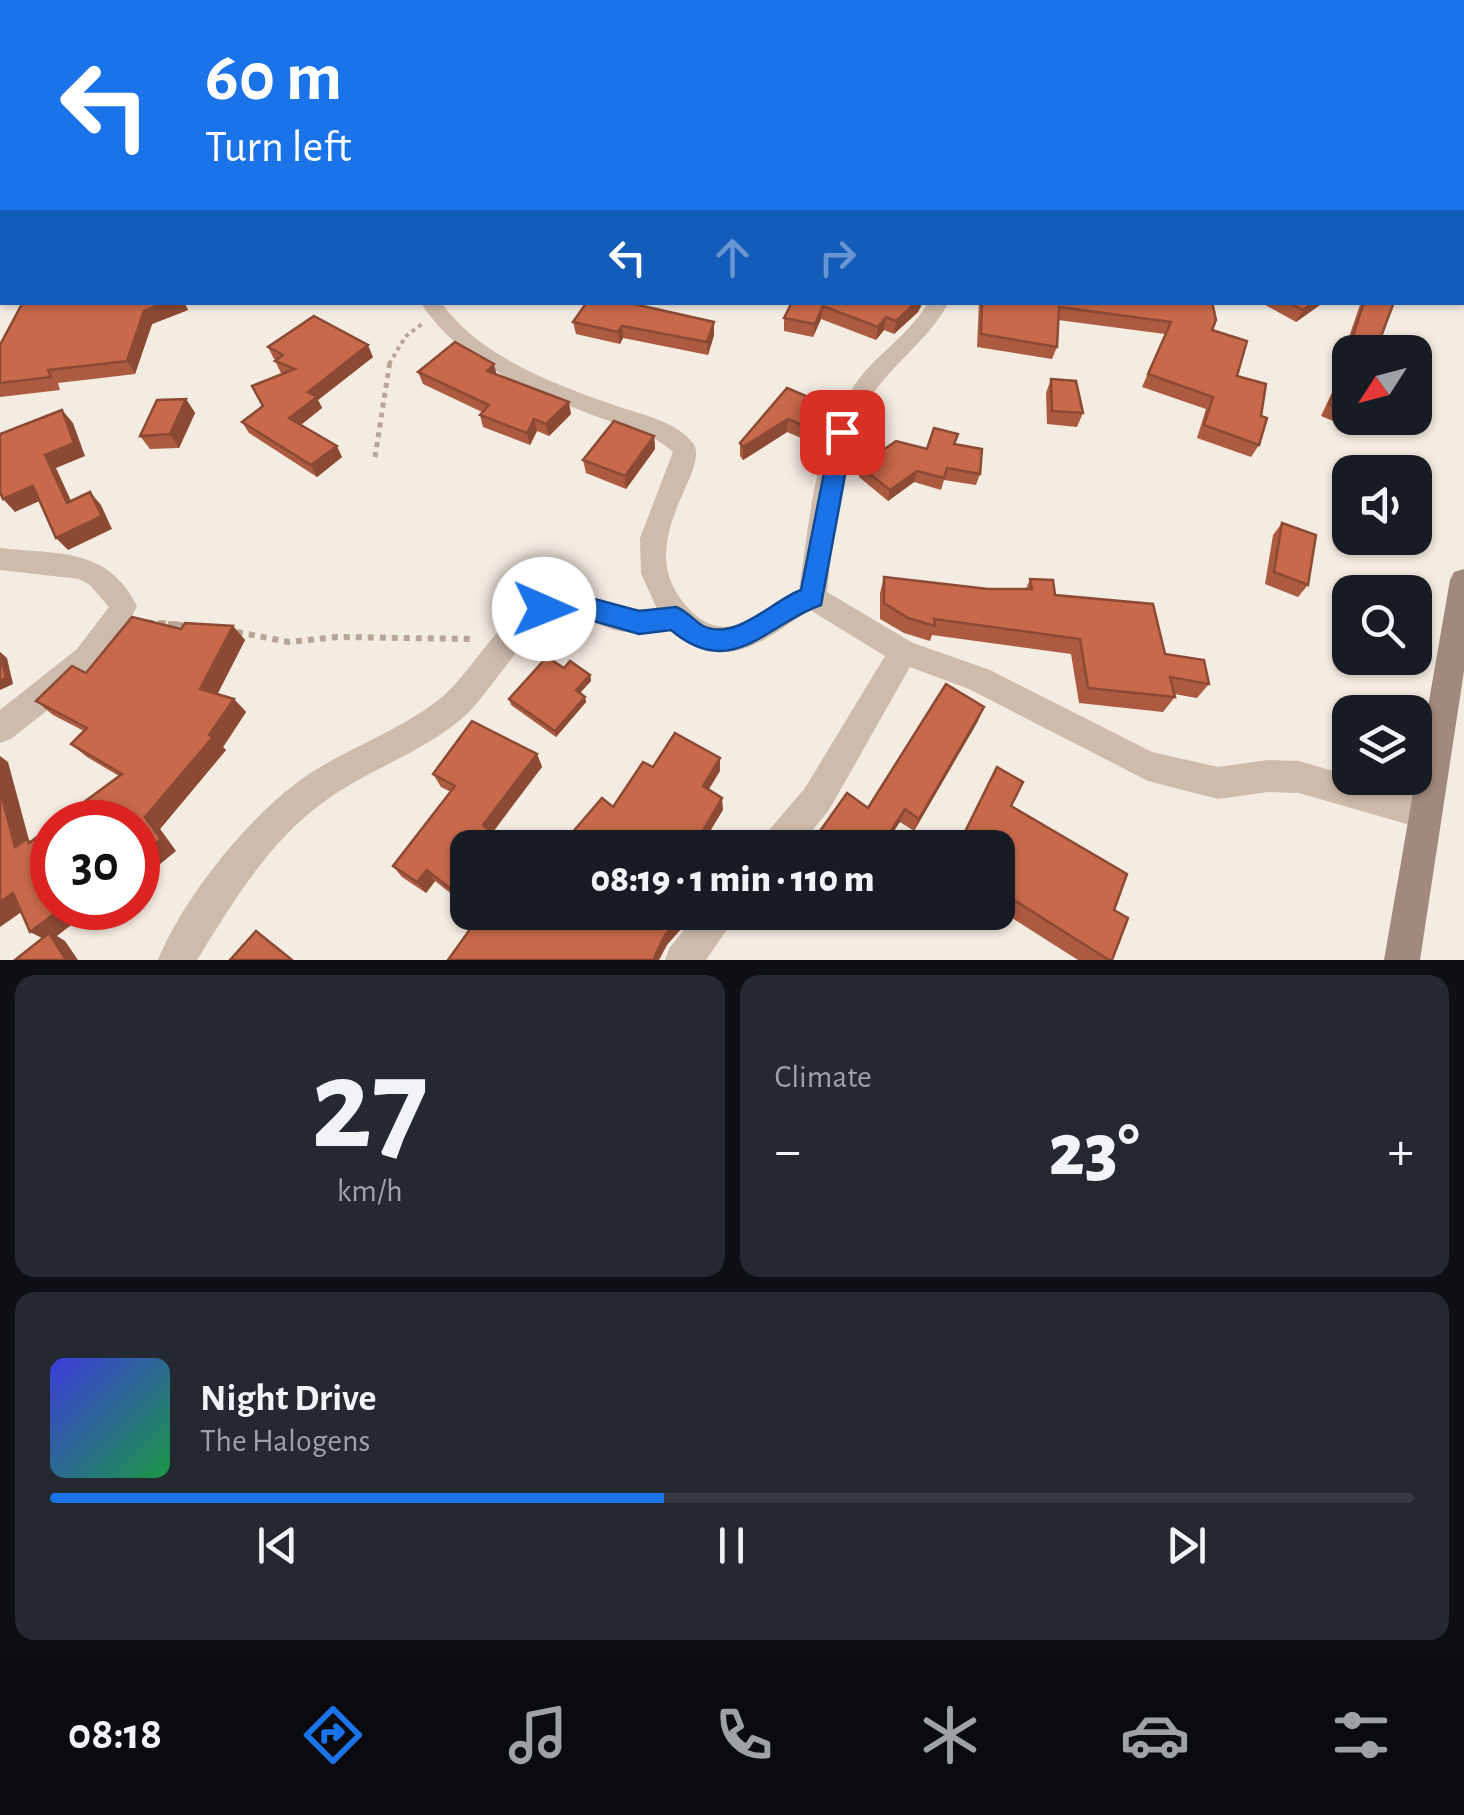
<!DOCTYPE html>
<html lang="en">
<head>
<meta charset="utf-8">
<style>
  :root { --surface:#171b24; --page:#242831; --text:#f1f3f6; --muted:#9ea1a6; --line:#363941; --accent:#1a73e8 }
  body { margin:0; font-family:"Alegreya Sans",sans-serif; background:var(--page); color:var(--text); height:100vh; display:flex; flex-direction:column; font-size:38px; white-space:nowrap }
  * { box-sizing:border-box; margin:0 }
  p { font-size:32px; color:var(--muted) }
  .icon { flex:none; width:55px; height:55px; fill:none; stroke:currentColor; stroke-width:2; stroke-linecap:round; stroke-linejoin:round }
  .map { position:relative; height:960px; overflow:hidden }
  .panel { display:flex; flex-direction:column; gap:15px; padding:15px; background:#0d0f14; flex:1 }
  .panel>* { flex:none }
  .top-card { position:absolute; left:0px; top:0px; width:1465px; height:305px; box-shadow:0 2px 8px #0004; background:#1a73e8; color:#fff; overflow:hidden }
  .needle { width:65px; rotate:234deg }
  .controls { position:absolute; left:1332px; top:335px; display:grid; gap:20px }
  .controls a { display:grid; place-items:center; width:100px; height:100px; border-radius:20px; background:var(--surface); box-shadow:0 2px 8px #0004; font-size:50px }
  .speed { position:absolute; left:30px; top:800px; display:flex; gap:20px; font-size:50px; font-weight:700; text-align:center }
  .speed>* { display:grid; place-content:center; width:130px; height:130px; border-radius:50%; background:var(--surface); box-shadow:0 2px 8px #0004; line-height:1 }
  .speed .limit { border:15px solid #d22; background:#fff; color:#111 }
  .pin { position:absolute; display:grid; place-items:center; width:85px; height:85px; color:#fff; margin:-42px; border-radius:20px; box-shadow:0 5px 15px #0006 }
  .me { position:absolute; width:110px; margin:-55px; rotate:91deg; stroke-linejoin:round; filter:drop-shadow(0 0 8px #0008) }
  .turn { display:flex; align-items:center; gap:35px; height:210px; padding:0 40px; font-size:45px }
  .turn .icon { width:130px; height:130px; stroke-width:2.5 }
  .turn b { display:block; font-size:70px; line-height:85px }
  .lanes { display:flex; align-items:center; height:95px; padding:0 40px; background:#0003; justify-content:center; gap:50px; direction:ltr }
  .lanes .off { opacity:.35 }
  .big { font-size:75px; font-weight:800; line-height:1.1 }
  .panel .tile { flex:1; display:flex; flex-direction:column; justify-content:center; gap:15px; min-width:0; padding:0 35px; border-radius:20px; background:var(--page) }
  .panel .dial { align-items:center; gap:0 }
  .dial b { font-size:130px; line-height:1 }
  .song { display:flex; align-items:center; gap:30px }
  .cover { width:120px; height:120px; border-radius:15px; background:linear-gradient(135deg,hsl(240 70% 55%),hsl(140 70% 35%)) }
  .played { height:10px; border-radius:5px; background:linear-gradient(90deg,var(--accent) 45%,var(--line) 45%) }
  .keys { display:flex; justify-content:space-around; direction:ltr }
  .heat { display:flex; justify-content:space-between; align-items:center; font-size:55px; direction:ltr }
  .panel .tiles { flex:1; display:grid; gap:15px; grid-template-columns:1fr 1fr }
  .tile:last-child { grid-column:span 2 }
  .trip { position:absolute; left:450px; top:830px; width:565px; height:100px; border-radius:20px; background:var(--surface); box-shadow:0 2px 8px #0004; font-weight:800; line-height:100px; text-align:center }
  .dock { display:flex; height:160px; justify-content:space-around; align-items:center; background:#090b0e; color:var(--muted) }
  .dock .icon { width:70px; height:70px }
  .dock .on { color:var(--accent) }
  .dock b { font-size:45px; color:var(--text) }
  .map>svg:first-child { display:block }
</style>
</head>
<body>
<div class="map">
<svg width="1464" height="960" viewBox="0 0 1464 960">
  <rect width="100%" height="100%" fill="#f4ebe1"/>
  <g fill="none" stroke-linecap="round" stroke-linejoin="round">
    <polyline stroke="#b9a596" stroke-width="2.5" stroke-dasharray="2.5 2.5" stroke-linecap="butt" points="1149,0 1153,2"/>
    <polyline stroke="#b9a596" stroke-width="4" stroke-dasharray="4 4" stroke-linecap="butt" points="389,364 406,336 422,324"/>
    <g stroke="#b9a596" stroke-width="5" stroke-dasharray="5 5" stroke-linecap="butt">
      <polyline points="375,457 390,361"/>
      <polyline points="148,622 186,625"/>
    </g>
    <g stroke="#b9a596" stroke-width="6" stroke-dasharray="6 6" stroke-linecap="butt">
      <polyline points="160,623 186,625"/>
      <polyline points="237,632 289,642 337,637 474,639"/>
    </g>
    <g fill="#cdbbac" fill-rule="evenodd">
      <polygon points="96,0 114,0 116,2 98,2"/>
      <polygon points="331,0 345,0 346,2 333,2"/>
      <polygon points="621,0 635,0 635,2 622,2"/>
      <polygon points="884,0 898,0 898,2 885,2"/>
      <rect x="0" y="52" width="2" height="8"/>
      <polygon points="2,216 2,228 0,229 0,217"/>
      <polygon points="0,241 2,242 2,254 0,253"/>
      <path d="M420,302H441C479,357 556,385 617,406C642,415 675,421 692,442C716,469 624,545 691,611C702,622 715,629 732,626C756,623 777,599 799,590C810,519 814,443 856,383C877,353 910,335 928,302H949C930,338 898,359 875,391C835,447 835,526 827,592L913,643L990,670L1152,752L1218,767L1268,760L1299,761L1436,801L1441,813L1436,825L1424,829L1299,793L1268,792L1218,799L1148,781L969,689L910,667L829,810L798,848H759L764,836L805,788L885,656L810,610C782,627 750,657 714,651C698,649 688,636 674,631C663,628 635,636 614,630C596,624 574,613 555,618C531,625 488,693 468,713C426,752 370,768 325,801C269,841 233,902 197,960H158C184,895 257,805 317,769C358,744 404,728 442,697C473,671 501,614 538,600C579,584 615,613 657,609L641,573L640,538L673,452C651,432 622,426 595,416C530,391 460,363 420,302Z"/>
      <path d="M0,548C57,555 107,546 137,606C110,666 61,699 11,739L0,743V710L77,649L109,607L90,585L79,579L0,570Z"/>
      <polygon points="699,912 739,912 706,960 665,960 670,947"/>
    </g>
    <polygon fill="#a18a7d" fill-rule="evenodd" points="1464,569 1464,671 1420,960 1384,960 1450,580 1454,572"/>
  </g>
  <g fill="#ac5a40">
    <polygon points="1170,0 1464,0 1464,35 1462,35 1462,2 1204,2 1203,1 1173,2"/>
    <polygon points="792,302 923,302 918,312 894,334 884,330 876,340 821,319 813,337 784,331 784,318"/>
    <polygon points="979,302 1212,302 1212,330 1237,376 1261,416 1259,445 1251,457 1197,438 1206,409 1142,387 1165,334 1058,320 1057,347 1052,359 977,347"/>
    <polygon points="1260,302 1324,302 1296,322"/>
    <polygon points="1361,302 1394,302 1350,352 1350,418 1364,418 1355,430 1321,416 1344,367 1339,366"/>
    <polygon points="185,304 188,310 152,324 135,374 58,383 60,390 0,397 0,345"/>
    <polygon points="573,322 714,335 708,355 623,338 620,344 576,334"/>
    <polygon points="268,347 373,357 318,400 322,408 301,425 342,457 317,477 249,433 242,422 263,406 283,374 281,373 275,361 277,360 274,359"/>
    <polygon points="418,372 497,374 571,414 549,436 537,431 530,445 483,427 480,415 482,412 423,384"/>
    <polygon points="1051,379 1083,413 1077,427 1047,424 1046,393"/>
    <polygon points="787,388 825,404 824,417 806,440 787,432 743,460 740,456 740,443"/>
    <polygon points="186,399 195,413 179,448 150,449 140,436"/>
    <polygon points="654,436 655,449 626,489 586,473 583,460"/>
    <polygon points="927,449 980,474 976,485 944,480 941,490 914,482 888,501 859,477 860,466"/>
    <polygon points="1282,523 1308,585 1298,597 1265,584 1273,535"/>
    <polygon points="884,577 988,589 1026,589 1030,579 1055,595 1165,654 1209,684 1197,698 1174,694 1175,697 1163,712 1079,703 1071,654 932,635 930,641 904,633 880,619 880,593"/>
    <polygon points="233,626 245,640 217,694 234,699 246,712 223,747 226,750 160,829 176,851 119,776 87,757 71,744 84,731 53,715 36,701 86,673 181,629"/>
    <polygon points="564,668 590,675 591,681 580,693 586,702 556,737 511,705 509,699"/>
    <polygon points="978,721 914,831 900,822 868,808"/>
    <polygon points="537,754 542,767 468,848 468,907 435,881 426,893 402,877 393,866 451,792 441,787 433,774"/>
    <polygon points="1011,806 1114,910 1112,960 1078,960 998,909 998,848"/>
  </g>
  <g fill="#8c4a34">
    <polygon points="2,188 2,206 0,209 0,191"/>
    <polygon points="166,302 190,302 185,304 188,310 152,324 135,374 127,361 144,311"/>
    <polygon points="916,302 923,302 918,312 894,334 896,321"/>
    <polygon points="1314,302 1324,302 1296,322 1303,310"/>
    <polygon points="823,306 821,319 813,337 815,324"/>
    <polygon points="886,317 884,330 876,340 878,327"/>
    <polygon points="714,322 714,335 708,355 707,342"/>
    <polygon points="622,326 623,338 620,344 618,332"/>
    <polygon points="368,345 373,357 318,400 322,408 295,429 289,418 308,392"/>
    <polygon points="494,364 497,376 487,371"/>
    <polygon points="186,399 195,413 179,448 170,434"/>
    <polygon points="569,402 571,414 549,436 546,424"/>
    <polygon points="825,404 824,417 806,440 807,427"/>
    <polygon points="62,410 73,423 85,456 56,468 78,516 67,503 45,455"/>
    <polygon points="534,419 537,431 530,445 527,433"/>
    <polygon points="788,419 787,432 743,460 743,447"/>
    <polygon points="654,436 655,449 626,489 625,476"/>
    <polygon points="337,446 342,457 317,477 311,465"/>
    <polygon points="917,471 914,482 888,501 890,490"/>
    <polygon points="33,486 44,499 15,512 3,499"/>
    <polygon points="90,492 101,505 112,529 68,550 56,538"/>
    <polygon points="233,626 245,640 213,703 200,689"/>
    <polygon points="0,652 7,658 13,684 0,690"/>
    <polygon points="590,675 591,681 577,696 576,690"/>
    <polygon points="585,697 586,702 556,737 555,731"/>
    <polygon points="234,699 246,712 223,747 226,750 160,829 176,851 138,882 138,858 145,817 209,735"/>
    <polygon points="984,707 978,721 914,831 919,819"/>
    <polygon points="537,754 542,767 490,836 483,825"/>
    <polygon points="0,756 8,762 29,840 46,850 15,847 0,790"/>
    <polygon points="720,758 720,771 703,799 703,786"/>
    <polygon points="722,798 723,810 700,848 693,848"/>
    <polygon points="905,809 900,822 883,848 880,848"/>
    <polygon points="427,870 435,881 426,893 417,882"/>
    <polygon points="13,893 33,904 0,927 0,902"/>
    <polygon points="62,908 93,908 57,936 65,941 78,960 66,960 50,942 30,932"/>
    <polygon points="686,912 696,912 667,945 659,960 653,960 665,935"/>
  </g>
  <g fill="#c8694b" stroke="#8c4a34" stroke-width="2.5">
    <polygon points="381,0 396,0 398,2 373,2"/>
    <polygon points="408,0 550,0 549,2 407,2"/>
    <polygon points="592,0 623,0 622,2 597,2"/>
    <polygon points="740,0 790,0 789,2 736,2"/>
    <rect x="845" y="0" width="32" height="2"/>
    <rect x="928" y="0" width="92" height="2"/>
    <polygon points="1099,0 1117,0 1119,2 1085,2"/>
    <polygon points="1209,0 1464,0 1464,29 1462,29 1462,2 1211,2"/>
    <polygon points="0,1 6,2 2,2 2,16 0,18"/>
    <polygon points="0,18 2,19 2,44 0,44"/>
    <polygon points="1462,65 1464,67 1464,97 1462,97"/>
    <polygon points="0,91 2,91 2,188 0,191"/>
    <polygon points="23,302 166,302 144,311 127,361 48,370 51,377 0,383 0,345"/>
    <polygon points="587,302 625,302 714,322 707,342 622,326 618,332 573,322"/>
    <polygon points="792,302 916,302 896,321 886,317 878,327 823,306 815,324 784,318"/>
    <polygon points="982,302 1212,302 1216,320 1212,330 1247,341 1237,376 1266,384 1261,416 1267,418 1259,445 1204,425 1213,397 1148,374 1171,322 1059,307 1057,347 981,334"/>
    <polygon points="1288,302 1314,302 1303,310"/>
    <polygon points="1364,302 1394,302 1377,347 1391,352 1347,354"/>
    <polygon points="314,316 368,345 308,392 317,397 289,418 337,446 311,465 242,422 263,406 252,386 295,369 275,361 283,355 268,347"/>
    <polygon points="455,342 494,364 487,371 569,402 546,424 534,419 527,433 480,415 489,405 418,372"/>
    <polygon points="1350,359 1350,413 1329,404"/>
    <polygon points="1051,379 1076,381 1083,413 1052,411"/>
    <polygon points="787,388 825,404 807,427 788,419 743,447 740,443"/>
    <polygon points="186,399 170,434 140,436 157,400"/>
    <polygon points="62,410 74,443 45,455 67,503 90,492 102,516 56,538 33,486 3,499 0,492 0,434"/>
    <polygon points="614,421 654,436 625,476 583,460"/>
    <polygon points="934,428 958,434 954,444 982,449 980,474 947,468 944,478 917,471 890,490 860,466 896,441 927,449"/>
    <polygon points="1282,523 1316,535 1308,585 1274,572"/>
    <polygon points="884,577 988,589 1032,589 1030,579 1053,580 1055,595 1153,604 1165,654 1204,660 1209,684 1170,677 1175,697 1088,688 1080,639 934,619 935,626 908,618 884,603"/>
    <polygon points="132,617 181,629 185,623 233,626 200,689 234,699 209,735 213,737 145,817 161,839 138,858 138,822 57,822 122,774 71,744 87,728 36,701 72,666 86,673"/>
    <polygon points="0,653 6,678 0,681"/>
    <polygon points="547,657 564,668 570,661 590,675 576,690 585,697 555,731 509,699"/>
    <polygon points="946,684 984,707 919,819 905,809 880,848 808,848 847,793 868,808"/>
    <polygon points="472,721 537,754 483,825 513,848 468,848 468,903 427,870 417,882 393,866 455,786 433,774"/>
    <polygon points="675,733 720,758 703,786 722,798 693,848 559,848 602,798 613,807 643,762 653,767"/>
    <polygon points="997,767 1023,782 1011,806 1127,874 1114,910 1128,918 1112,960 1109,960 998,890 998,848 957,848"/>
    <polygon points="0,790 15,847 27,839 29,843 52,826 52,908 62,908 30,932 13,893 0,902"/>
    <polygon points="479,912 686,912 665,935 653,960 448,960 481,914"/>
    <polygon points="256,931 292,960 230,960"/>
    <polygon points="49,933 66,960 15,960"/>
  </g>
  <path fill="#1a73e8" stroke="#114b97" stroke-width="2.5" d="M842,424L853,432L821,605C768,623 732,682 671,630L639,634L580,617H535L531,609L535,602L580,595L639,611L676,607C687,611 693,620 703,626C736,642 773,600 801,590L832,432Z"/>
</svg>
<div class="controls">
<a><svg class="needle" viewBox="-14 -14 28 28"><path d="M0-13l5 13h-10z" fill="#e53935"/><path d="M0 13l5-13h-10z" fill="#9ea1a6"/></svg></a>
<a><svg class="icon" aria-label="sound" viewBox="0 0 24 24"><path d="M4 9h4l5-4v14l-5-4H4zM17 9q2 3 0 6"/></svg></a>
<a><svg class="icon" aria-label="search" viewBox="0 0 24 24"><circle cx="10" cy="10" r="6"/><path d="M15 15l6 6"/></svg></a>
<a><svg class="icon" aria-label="layers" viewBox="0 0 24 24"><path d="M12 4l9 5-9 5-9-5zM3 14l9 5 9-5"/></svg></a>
</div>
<div class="speed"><div class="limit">30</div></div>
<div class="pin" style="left:842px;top:432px;background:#d93025"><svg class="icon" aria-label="arrive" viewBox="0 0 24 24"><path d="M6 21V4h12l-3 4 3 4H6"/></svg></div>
<svg class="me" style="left:544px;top:609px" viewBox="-20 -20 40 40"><circle r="19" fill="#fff"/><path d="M0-13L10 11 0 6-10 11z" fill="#1a73e8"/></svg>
<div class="trip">08:19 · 1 min · 110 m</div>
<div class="top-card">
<div class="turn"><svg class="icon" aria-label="left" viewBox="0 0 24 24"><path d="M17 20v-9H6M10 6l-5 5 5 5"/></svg><div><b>60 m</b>Turn left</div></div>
<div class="lanes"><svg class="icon" aria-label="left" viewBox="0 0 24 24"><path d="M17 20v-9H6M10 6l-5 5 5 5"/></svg><svg class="icon off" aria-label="ahead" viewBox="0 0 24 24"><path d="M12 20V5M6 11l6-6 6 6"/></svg><svg class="icon off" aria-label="right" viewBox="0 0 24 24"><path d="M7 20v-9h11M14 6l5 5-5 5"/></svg></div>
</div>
</div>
<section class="panel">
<div class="tiles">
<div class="tile dial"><b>27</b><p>km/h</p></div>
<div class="tile"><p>Climate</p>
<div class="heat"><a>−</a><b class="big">23°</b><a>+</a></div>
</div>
<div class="tile">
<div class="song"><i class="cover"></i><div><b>Night Drive</b><p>The Halogens</p></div></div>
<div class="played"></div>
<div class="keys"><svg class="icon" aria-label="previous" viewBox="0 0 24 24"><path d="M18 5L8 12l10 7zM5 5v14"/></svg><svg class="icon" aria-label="pause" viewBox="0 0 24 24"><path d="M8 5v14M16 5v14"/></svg><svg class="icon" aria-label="next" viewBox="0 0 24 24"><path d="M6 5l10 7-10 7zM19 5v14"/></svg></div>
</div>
</div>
</section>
<nav class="dock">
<b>08:18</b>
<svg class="icon on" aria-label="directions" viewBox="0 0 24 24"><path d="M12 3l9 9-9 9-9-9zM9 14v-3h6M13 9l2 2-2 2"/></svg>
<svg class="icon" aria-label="music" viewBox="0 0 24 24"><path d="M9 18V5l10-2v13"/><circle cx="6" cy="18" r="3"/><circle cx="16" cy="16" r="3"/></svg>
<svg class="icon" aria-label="phone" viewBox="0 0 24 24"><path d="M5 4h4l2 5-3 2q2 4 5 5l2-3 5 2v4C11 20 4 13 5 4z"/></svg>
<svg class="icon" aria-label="climate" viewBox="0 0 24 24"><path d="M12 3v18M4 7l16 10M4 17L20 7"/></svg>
<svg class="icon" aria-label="car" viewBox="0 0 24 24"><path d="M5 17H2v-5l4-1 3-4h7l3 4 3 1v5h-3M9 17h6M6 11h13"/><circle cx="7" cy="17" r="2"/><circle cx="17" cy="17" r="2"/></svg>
<svg class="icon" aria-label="filters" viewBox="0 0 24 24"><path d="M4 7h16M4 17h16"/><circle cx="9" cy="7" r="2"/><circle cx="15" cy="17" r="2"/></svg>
</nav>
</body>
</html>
